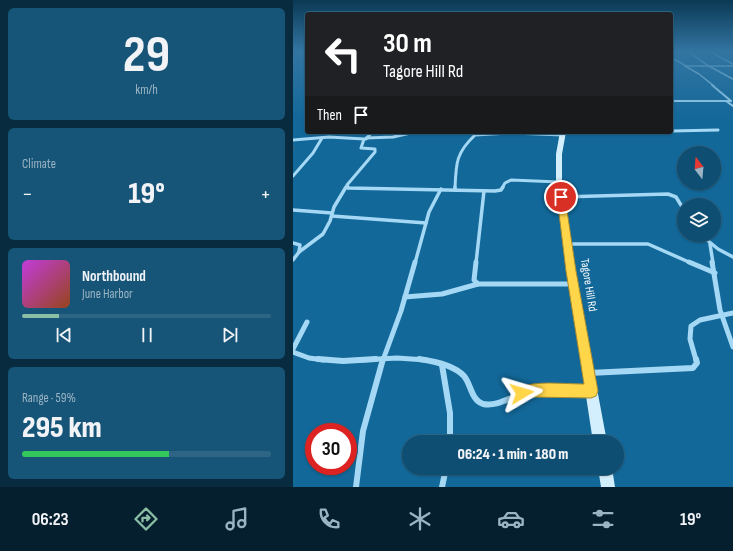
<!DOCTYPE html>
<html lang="en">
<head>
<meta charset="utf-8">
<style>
  :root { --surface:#0e4e73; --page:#175578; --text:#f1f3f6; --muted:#9bb4c4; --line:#2e6585; --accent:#8abfa5 }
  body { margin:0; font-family:"Sofia Sans Condensed",sans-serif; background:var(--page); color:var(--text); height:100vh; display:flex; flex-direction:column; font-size:15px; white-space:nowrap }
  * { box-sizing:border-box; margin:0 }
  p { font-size:13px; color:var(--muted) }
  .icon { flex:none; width:22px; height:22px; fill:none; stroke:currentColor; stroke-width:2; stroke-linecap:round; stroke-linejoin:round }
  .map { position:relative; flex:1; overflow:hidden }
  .panel { display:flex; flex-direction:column; gap:8px; padding:8px; background:#082b3f; width:293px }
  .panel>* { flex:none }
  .top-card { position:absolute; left:12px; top:12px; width:368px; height:122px; border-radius:4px; box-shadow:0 1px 3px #0004,0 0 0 1px var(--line); background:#202124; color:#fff; overflow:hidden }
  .needle { width:26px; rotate:344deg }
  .fabs { position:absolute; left:384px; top:146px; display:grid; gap:8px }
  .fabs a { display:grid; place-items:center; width:44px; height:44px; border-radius:50%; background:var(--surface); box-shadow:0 1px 3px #0004,0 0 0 1px var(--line); font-size:20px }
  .speed { position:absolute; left:12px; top:423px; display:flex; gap:8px; font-size:20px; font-weight:700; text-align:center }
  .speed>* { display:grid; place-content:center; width:52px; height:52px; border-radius:50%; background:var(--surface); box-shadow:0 1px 3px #0004,0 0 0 1px var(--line); line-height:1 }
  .speed .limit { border:6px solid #d22; background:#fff; color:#111 }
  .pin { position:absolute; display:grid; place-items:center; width:34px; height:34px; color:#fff; margin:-17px; border:2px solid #fff; border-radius:50%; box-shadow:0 1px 4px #0007 }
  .me { position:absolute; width:44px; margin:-22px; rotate:83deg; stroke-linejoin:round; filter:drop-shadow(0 0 3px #0008) }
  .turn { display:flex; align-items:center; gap:14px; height:84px; padding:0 12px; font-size:18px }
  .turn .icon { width:52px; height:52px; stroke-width:2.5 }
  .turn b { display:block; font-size:28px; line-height:34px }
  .then { display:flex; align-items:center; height:38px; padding:0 12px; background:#0003; gap:8px; font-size:15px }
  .big { font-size:30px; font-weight:800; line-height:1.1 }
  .panel .card { flex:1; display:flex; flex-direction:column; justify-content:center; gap:6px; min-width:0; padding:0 14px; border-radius:6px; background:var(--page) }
  .panel .dial { align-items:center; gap:0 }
  .dial b { font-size:52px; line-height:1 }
  .song { display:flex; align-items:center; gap:12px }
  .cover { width:48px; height:48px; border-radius:6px; background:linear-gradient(135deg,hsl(290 70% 55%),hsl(20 70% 35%)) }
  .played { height:4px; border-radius:2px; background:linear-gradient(90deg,var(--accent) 15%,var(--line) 15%) }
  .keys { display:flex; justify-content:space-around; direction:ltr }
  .heat { display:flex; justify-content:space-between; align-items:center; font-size:22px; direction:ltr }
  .charge { height:6px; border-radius:3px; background:linear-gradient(90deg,#34c759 59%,var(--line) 0) }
  .trip { position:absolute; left:109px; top:435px; width:222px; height:40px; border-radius:20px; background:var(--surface); box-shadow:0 1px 3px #0004,0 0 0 1px var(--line); font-weight:800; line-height:40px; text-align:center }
  .tabs { display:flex; height:64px; justify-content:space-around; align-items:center; background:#061f2e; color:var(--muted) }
  .tabs .icon { width:28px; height:28px }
  .tabs .selected { color:var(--accent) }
  .tabs b { font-size:18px; color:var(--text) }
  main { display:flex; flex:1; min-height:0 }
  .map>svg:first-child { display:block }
</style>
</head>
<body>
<main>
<section class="panel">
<div class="card dial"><b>29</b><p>km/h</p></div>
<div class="card"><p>Climate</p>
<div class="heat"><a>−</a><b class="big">19°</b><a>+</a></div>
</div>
<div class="card">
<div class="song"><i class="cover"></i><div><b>Northbound</b><p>June Harbor</p></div></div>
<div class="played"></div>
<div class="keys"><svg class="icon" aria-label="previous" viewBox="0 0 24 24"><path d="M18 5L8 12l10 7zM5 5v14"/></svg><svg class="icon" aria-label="pause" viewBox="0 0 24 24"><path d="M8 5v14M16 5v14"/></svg><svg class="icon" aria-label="next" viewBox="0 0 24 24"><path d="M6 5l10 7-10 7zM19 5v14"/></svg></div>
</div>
<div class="card"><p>Range · 59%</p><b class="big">295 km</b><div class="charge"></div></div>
</section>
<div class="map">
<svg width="440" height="487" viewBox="0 0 440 487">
  <rect width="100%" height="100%" fill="#126899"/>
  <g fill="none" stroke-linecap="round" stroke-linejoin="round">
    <g stroke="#a4d8f4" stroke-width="1.5">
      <polyline points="396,52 414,65 440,79"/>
      <polyline points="418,52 440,64"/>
      <polyline points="378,57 393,66"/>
      <polyline points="421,86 406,74 392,66 440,66"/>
    </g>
    <g stroke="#a4d8f4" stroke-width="2">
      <polyline points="419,85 438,101"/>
      <polyline points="378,101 438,101"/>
      <polyline points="433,101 440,106"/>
      <polyline points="407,130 425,130"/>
    </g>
    <g stroke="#a4d8f4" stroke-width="3">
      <polyline points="378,131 425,130"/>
      <polyline points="73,138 100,137 122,132"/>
      <polyline points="73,139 79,132"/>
      <polyline points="0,140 36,137 71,139 68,148 82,149 82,152 54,185 55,188"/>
      <polyline points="0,176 20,153 29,138"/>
      <path d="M162,188C163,163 163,153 182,135L218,133L270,135"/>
      <polyline points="209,188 212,183 218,180 266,182"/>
    </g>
    <g stroke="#a4d8f4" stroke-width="3.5">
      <polyline points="55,187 55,188 202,191 208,190 210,187"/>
      <polyline points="162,190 162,187"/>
      <polyline points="268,197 375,194 383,197 391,210"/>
      <polyline points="0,210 39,213"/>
      <polyline points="39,216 133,223"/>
      <polyline points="408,235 425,249 440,257"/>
      <polyline points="0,243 7,245 6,252 0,260"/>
      <polyline points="274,244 355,244 398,263"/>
      <polyline points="417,244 420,263"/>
      <polyline points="6,252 30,234 37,221 41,207 53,187"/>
      <polyline points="122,263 136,212 148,189"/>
      <polyline points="183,263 191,191"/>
    </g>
    <g stroke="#a4d8f4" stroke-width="5">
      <polyline points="183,262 181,280 185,284 280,284"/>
      <polyline points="396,262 422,273"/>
      <polyline points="419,262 427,310 440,347"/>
      <polyline points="112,297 149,294 185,284"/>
      <polyline points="0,349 14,322"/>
      <polyline points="0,352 16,358 31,360"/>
      <polyline points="68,360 104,358 133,360"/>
      <polyline points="90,360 108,311 122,262"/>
      <polyline points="403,360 397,339 398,326 407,320 440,313"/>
    </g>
    <g stroke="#a4d8f4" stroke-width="6">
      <polyline points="25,359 50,361 83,359"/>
      <path d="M126,359C140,361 161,365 171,376C178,384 178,400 190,404C204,407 218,397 231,393C252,386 276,391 298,391"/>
      <polyline points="149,365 157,413 157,442"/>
      <polyline points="296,373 400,368 404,363 403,359"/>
      <polyline points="63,487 70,431 90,359"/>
      <polyline points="149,487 153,468"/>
    </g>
    <g fill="#d3eefd" fill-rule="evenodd">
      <polygon points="267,132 273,132 269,154 269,182 282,271 314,442 300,442 274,271 263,182 263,154"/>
      <polygon points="305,468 319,468 322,487 308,487"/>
    </g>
  </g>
  <polygon fill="#2b6888" points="0,144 2,148 0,151"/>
  <linearGradient id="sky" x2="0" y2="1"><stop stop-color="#0a3954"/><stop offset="0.43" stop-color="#3375a2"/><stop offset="1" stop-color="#3375a2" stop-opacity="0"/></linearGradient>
  <rect width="440" height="120" fill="url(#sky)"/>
  <path fill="#ffd54a" stroke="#a68a30" d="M268,195L272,197L283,271L305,391L303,396L298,398L238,397L229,400L224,398L222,393L224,388C244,380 269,384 291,384L273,271L264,197Z"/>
  <g text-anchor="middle" stroke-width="4" stroke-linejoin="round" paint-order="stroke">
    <g font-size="12" fill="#fff" stroke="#126899">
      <text transform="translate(296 285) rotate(81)" y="4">Tagore Hill Rd</text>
    </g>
  </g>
</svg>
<div class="fabs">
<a><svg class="needle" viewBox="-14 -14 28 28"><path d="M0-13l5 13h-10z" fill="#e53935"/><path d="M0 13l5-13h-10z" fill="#9bb4c4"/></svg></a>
<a><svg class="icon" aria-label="layers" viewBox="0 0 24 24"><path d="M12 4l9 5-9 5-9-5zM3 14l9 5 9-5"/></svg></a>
</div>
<div class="speed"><div class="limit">30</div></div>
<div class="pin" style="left:268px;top:197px;background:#d93025"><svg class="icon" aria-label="arrive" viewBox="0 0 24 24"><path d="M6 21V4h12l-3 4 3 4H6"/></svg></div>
<svg class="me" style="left:229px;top:393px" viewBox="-20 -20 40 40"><path d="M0-17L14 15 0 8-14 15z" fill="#ffd54a" stroke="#fff" stroke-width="4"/></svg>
<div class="trip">06:24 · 1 min · 180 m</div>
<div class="top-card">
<div class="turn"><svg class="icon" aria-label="left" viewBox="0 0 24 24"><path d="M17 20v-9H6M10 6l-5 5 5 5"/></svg><div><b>30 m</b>Tagore Hill Rd</div></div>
<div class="then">Then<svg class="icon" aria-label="arrive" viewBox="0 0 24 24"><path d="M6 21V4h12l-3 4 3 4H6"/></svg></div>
</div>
</div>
</main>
<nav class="tabs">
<b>06:23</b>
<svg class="icon selected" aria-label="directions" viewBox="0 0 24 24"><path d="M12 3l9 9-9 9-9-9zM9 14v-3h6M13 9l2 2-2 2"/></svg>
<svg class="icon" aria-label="music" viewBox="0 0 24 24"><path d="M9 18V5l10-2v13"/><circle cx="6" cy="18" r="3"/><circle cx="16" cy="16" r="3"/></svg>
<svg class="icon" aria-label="phone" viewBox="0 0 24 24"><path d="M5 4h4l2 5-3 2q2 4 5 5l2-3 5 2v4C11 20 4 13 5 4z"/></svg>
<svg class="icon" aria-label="climate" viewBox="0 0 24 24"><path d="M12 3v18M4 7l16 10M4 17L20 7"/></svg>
<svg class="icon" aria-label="car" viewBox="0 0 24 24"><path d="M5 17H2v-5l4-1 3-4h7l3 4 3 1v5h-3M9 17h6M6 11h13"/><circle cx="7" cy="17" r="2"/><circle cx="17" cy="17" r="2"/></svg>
<svg class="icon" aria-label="filters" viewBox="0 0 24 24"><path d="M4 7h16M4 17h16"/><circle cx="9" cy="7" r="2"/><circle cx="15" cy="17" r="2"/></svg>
<b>19°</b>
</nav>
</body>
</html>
